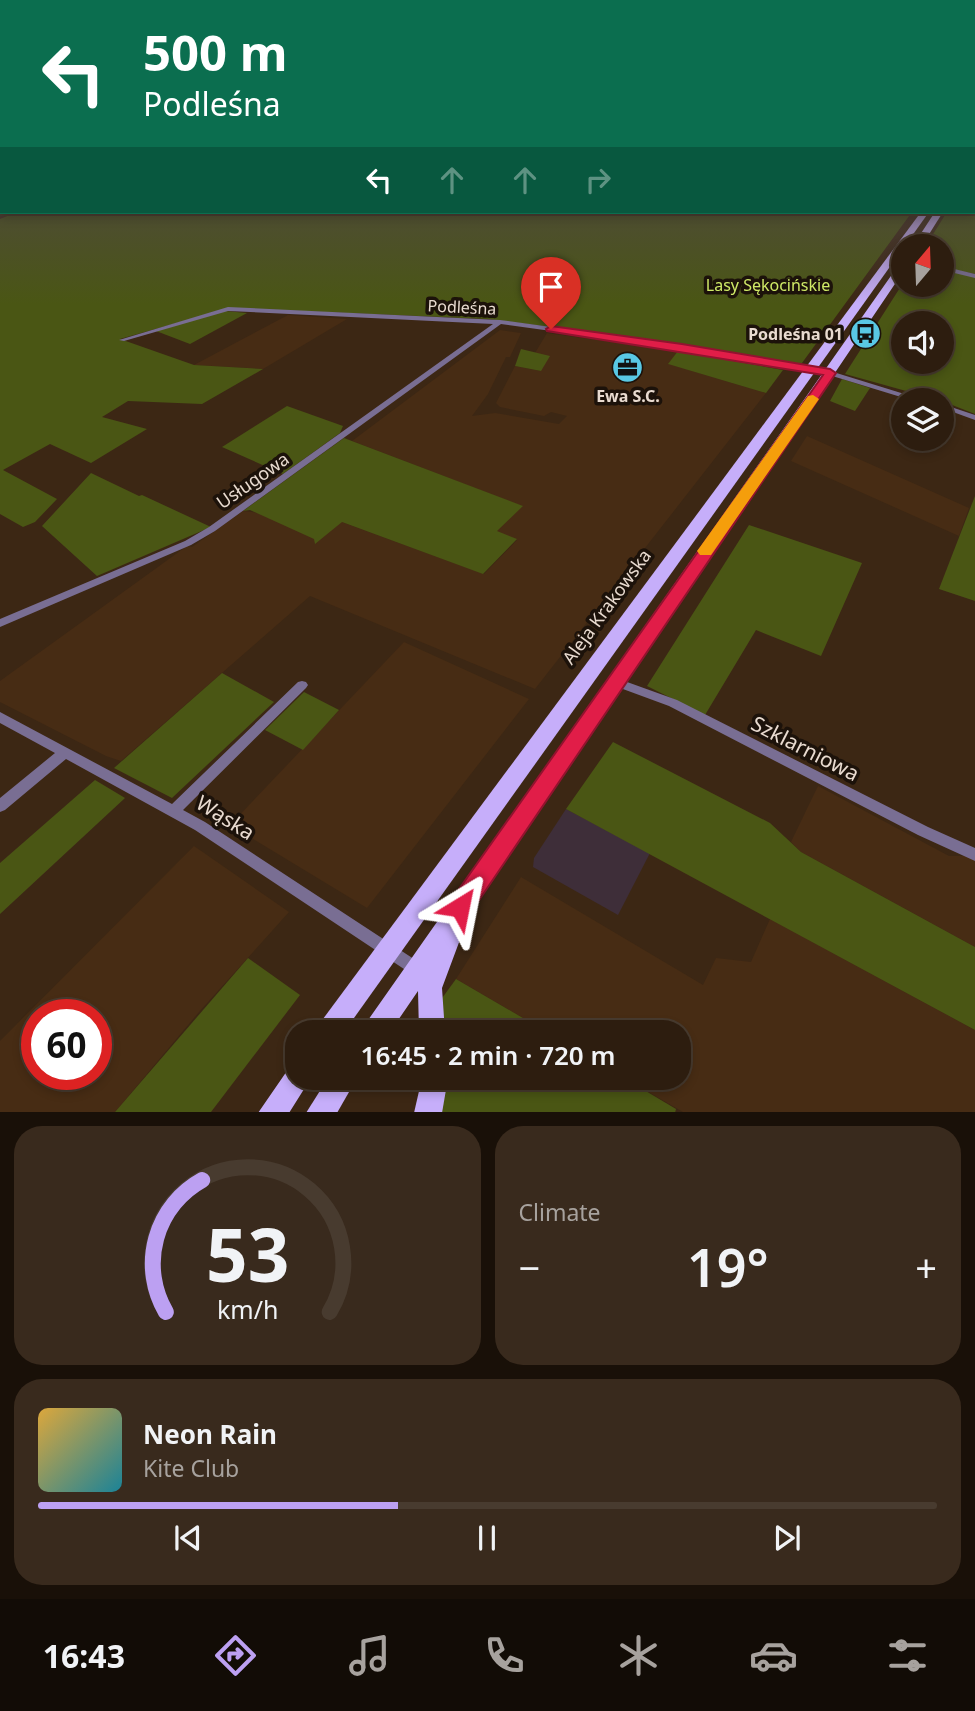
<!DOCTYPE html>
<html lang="en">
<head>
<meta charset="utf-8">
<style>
  :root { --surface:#2d1d0f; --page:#392a1d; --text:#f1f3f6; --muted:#a7a29e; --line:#483b2f; --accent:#bca0f2 }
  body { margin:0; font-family:"Noto Sans",sans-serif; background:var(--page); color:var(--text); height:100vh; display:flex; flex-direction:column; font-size:26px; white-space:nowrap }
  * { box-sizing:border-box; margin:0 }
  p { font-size:23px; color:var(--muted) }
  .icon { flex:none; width:38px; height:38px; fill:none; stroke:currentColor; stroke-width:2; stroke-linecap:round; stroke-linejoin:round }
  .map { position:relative; height:1112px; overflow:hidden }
  .panel { display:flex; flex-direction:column; gap:14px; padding:14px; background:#191008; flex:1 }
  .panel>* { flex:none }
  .banner { position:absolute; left:0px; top:0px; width:976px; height:214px; box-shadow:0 4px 10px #0003,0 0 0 2px var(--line); background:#0b6e4f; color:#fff; overflow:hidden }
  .needle { width:46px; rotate:19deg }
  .fabs { position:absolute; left:891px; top:234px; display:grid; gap:14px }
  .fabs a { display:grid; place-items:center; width:63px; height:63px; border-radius:50%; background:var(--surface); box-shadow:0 4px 10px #0003,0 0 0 2px var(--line); font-size:35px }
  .speed { position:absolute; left:21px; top:999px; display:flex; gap:14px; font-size:35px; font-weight:700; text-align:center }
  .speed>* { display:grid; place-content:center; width:91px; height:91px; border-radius:50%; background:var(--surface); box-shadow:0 4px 10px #0003,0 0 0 2px var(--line); line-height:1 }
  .speed .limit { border:10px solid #d22; background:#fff; color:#111 }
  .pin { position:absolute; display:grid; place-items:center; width:60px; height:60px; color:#fff; margin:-72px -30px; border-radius:50% 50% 50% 0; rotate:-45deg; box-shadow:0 0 7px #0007 }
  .pin .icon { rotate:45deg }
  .me { position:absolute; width:77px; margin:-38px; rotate:35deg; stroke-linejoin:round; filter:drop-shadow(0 0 5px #0008) }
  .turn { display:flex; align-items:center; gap:24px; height:147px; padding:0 28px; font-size:32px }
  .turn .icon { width:91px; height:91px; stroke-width:2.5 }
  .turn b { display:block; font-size:49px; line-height:60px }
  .lanes { display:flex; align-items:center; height:66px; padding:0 28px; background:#0003; justify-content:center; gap:35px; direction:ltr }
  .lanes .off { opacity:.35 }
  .big { font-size:52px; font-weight:600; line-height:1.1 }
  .panel .card { flex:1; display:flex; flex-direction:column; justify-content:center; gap:10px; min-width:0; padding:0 24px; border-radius:28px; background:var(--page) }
  .panel .dial { align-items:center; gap:0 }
  .dial svg { height:182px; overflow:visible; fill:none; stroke:var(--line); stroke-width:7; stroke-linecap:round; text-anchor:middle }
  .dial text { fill:var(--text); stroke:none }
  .song { display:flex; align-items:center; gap:21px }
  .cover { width:84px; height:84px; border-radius:10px; background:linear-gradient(135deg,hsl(40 70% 55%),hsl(190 70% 35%)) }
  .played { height:7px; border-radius:4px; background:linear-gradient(90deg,var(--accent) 40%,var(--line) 40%) }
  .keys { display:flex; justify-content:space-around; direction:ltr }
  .heat { display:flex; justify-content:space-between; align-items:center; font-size:38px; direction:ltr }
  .panel .tiles { flex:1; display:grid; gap:14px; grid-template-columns:1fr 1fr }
  .card:last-child { grid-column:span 2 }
  .trip { position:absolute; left:285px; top:1020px; width:406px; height:70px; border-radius:28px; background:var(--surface); box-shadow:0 4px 10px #0003,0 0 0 2px var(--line); font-weight:600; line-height:70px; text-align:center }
  .tab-bar { display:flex; height:112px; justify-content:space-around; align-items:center; background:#120c06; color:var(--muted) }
  .tab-bar .icon { width:49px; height:49px }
  .tab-bar .active { color:var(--accent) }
  .tab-bar b { font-size:32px; color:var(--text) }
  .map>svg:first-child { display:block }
</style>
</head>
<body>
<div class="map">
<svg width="975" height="1113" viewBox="0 0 975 1113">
  <rect width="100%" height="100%" fill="#3c2714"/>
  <polygon fill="#3e2e39" points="566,809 650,853 618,915 533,867 534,858"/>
  <g fill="#472c14" fill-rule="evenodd">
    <polygon points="288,315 347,319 263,369 194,365"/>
    <polygon points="500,330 521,333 510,357 506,357 488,394 472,416 495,413 559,424 567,416 551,412 544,416 500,407 496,403 515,366 541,371 535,353 547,333 678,351 669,364 766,393 535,689 310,596 121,761 106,756 0,702 0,681 187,546 192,547 243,511 342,522 484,574 517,540 496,531 522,506 352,441"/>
    <polygon points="807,436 969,508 959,536 791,461"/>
    <polygon points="404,642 529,699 367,908 230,825"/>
    <polygon points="818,786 949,856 969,856 975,859 975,947 801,852 791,842"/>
    <path d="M194,846L289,912L199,1012L115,1112L0,1113V1041ZM37,1015H96V1074H37Z"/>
    <polygon points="521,877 703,985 716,958 751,962 770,919 975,1030 975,1112 683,1112 624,1078 679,1078 679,1032 547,1032 456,979"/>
  </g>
  <g fill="#4a5614" fill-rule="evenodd">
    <polygon points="975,186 975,274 942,267 942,247 925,247 947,212 975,212"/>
    <polygon points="17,212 912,212 802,363 791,364 623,336 488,319 230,308 120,339 194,365 263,369 202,404 128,401 102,417 147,429 91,463 50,444 3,470 57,499 35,522 23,527 0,514 0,219"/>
    <path d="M942,269L975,277V414L942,401L845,374L903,283L942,285ZM903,324H942V362H903Z"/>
    <polygon points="225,311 247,313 190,344 156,331"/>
    <polygon points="521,349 550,356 541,371 515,366"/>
    <polygon points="678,351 783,370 766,393 668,364"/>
    <polygon points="842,379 870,388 855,411 830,401"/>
    <polygon points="287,406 343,426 340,433 283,474 222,447"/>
    <polygon points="344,438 523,506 497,531 517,539 483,574 342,522 315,544 314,539 250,510 243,511"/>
    <polygon points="91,473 139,496 142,495 211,527 97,576 42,526"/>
    <polygon points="975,496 975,601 939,589"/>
    <polygon points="749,525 862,563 821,656 756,630 705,715 647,686"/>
    <polygon points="222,673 274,702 172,798 114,768"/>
    <polygon points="304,692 339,710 303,750 265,730"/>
    <polygon points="613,742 770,823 801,852 975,947 975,1030 566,809"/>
    <polygon points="95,780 125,798 0,914 0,863"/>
    <polygon points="248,958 300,995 211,1112 115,1112"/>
    <polygon points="456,979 547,1032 444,1032 437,1005"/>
    <polygon points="445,1078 624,1078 676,1109 675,1113 438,1113"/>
  </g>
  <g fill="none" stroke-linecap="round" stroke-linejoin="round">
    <g fill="#796e93" fill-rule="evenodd">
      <polygon points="942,266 975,274 975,278 942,270"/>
      <polygon points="228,307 500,320 682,345 830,371 927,401 914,401 829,375 682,349 501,324 215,531 191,545 0,627 0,619 185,541 209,527 493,324 228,311 124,341 119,340"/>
      <polygon points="942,404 975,415 975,420 942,408"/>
      <polygon points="616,678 677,700 928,827 975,848 975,861 918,835 669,706 612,685 610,682 612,679"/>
      <polygon points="302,681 306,682 308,685 306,688 183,810 205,822 423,965 425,970 423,975 418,977 413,975 195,830 66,759 5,810 0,812 0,798 55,753 0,723 0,712 172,804 298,682"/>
    </g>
    <g fill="#c6aefa" fill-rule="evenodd">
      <polygon points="921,212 929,212 344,1032 316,1032 320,1023"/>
      <polygon points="935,212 943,212 921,247 912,247"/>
      <polygon points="903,262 903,272 462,925 464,929 442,988 445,1032 419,1032 418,991 390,1032 362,1032 366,1023 900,263"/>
      <polygon points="298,1064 298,1078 311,1078 289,1113 258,1113 289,1068"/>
      <polygon points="328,1078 357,1078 337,1113 306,1113"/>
      <polygon points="422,1078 448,1078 442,1113 414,1113"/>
    </g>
  </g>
  <linearGradient id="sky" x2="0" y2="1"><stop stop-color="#21150b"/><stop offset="0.49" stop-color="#504745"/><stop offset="1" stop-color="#504745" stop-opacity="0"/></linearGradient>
  <rect width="975" height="304" fill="url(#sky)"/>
  <polygon fill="#e11d48" stroke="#92132f" stroke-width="2" points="551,326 682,344 830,369 836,373 469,915 460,918 452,915 449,907 452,899 823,375 547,331 546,329"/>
  <polygon fill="#f59e0b" points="813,395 819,399 711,555 700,555 697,551 700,547 808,396"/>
  <defs>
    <symbol id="bus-disc" viewBox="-11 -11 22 22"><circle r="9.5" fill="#59c8e4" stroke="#1c120a"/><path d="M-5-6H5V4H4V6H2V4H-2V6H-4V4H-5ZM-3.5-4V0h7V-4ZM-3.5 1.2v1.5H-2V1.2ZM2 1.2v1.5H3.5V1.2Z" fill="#111"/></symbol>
    <symbol id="office-disc" viewBox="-11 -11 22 22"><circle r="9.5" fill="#59c8e4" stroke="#1c120a"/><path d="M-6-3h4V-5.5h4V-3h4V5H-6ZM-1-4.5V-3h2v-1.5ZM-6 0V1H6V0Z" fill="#111"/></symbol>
  </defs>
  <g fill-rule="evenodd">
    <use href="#bus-disc" x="848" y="316" width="35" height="35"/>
    <use href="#office-disc" x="610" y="350" width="35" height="35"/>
  </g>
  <g text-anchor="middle" stroke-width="7" stroke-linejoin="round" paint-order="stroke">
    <g font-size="16" fill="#cfe967" stroke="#1c120a">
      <text x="768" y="291">Lasy Sękocińskie</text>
    </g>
    <g font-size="16" fill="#e9dbd0" stroke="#1c120a">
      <text transform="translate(462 307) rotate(3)" y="6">Podleśna</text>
    </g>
    <g font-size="16" font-weight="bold" fill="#e9dbd0" stroke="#1c120a" text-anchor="end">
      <text x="843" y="340">Podleśna 01</text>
      <text x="628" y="402" text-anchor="middle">Ewa S.C.</text>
    </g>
    <g font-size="18" fill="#e9dbd0" stroke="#1c120a">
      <text transform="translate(253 481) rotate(-35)" y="6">Usługowa</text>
      <text transform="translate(607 607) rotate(-54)" y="6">Aleja Krakowska</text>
    </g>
    <g font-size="21" fill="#e9dbd0" stroke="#1c120a">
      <text transform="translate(805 749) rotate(27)" y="7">Szklarniowa</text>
      <text transform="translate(225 818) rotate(32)" y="7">Wąska</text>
    </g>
  </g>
</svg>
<div class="fabs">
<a><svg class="needle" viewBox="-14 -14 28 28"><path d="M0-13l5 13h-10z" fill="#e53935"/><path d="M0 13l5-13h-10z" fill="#a7a29e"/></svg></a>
<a><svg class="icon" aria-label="sound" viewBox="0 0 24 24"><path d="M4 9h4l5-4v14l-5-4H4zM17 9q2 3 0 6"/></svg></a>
<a><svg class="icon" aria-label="layers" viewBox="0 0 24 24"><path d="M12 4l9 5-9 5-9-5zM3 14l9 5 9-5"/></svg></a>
</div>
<div class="speed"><div class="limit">60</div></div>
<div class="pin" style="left:551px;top:329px;background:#d93025"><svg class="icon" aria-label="arrive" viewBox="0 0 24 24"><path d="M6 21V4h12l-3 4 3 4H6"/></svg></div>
<svg class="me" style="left:460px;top:907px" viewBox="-20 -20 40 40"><path d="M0-17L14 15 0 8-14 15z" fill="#e11d48" stroke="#fff" stroke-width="4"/></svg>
<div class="trip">16:45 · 2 min · 720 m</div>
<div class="banner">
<div class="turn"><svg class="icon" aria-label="left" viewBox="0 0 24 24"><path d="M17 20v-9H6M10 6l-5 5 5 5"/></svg><div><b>500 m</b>Podleśna</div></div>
<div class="lanes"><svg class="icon" aria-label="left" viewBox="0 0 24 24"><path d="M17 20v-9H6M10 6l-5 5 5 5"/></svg><svg class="icon off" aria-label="ahead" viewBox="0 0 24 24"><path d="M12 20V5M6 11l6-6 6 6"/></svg><svg class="icon off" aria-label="ahead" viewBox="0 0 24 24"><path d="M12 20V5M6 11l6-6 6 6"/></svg><svg class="icon off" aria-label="right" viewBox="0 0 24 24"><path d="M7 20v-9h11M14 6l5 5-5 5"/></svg></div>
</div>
</div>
<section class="panel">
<div class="tiles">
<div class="card dial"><svg viewBox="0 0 100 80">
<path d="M14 69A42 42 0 1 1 86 69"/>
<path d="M14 69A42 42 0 0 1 30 11" stroke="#bca0f2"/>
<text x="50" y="56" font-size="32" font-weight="700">53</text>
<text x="50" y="72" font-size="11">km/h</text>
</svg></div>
<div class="card"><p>Climate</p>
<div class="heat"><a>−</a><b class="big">19°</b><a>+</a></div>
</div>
<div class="card">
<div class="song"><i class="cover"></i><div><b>Neon Rain</b><p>Kite Club</p></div></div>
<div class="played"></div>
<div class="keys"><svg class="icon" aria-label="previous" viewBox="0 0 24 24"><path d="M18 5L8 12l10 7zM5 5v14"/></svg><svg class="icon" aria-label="pause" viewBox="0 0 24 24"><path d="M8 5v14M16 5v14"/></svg><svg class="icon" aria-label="next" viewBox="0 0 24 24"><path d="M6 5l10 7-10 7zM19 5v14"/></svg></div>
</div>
</div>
</section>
<nav class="tab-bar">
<b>16:43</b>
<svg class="icon active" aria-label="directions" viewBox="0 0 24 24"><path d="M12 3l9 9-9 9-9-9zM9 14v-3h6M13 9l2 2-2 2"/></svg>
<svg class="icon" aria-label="music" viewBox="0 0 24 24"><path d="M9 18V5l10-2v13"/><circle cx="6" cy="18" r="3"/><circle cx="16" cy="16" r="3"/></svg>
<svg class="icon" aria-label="phone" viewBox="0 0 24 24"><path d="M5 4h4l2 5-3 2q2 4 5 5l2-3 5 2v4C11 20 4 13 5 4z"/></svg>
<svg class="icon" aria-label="climate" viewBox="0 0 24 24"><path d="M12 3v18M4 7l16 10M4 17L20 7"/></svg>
<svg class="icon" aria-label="car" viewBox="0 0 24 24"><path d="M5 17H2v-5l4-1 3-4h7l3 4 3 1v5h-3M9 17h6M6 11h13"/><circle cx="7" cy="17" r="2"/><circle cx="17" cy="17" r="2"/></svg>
<svg class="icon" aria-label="filters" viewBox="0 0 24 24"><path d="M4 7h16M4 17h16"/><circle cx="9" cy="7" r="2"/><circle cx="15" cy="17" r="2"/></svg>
</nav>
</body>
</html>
